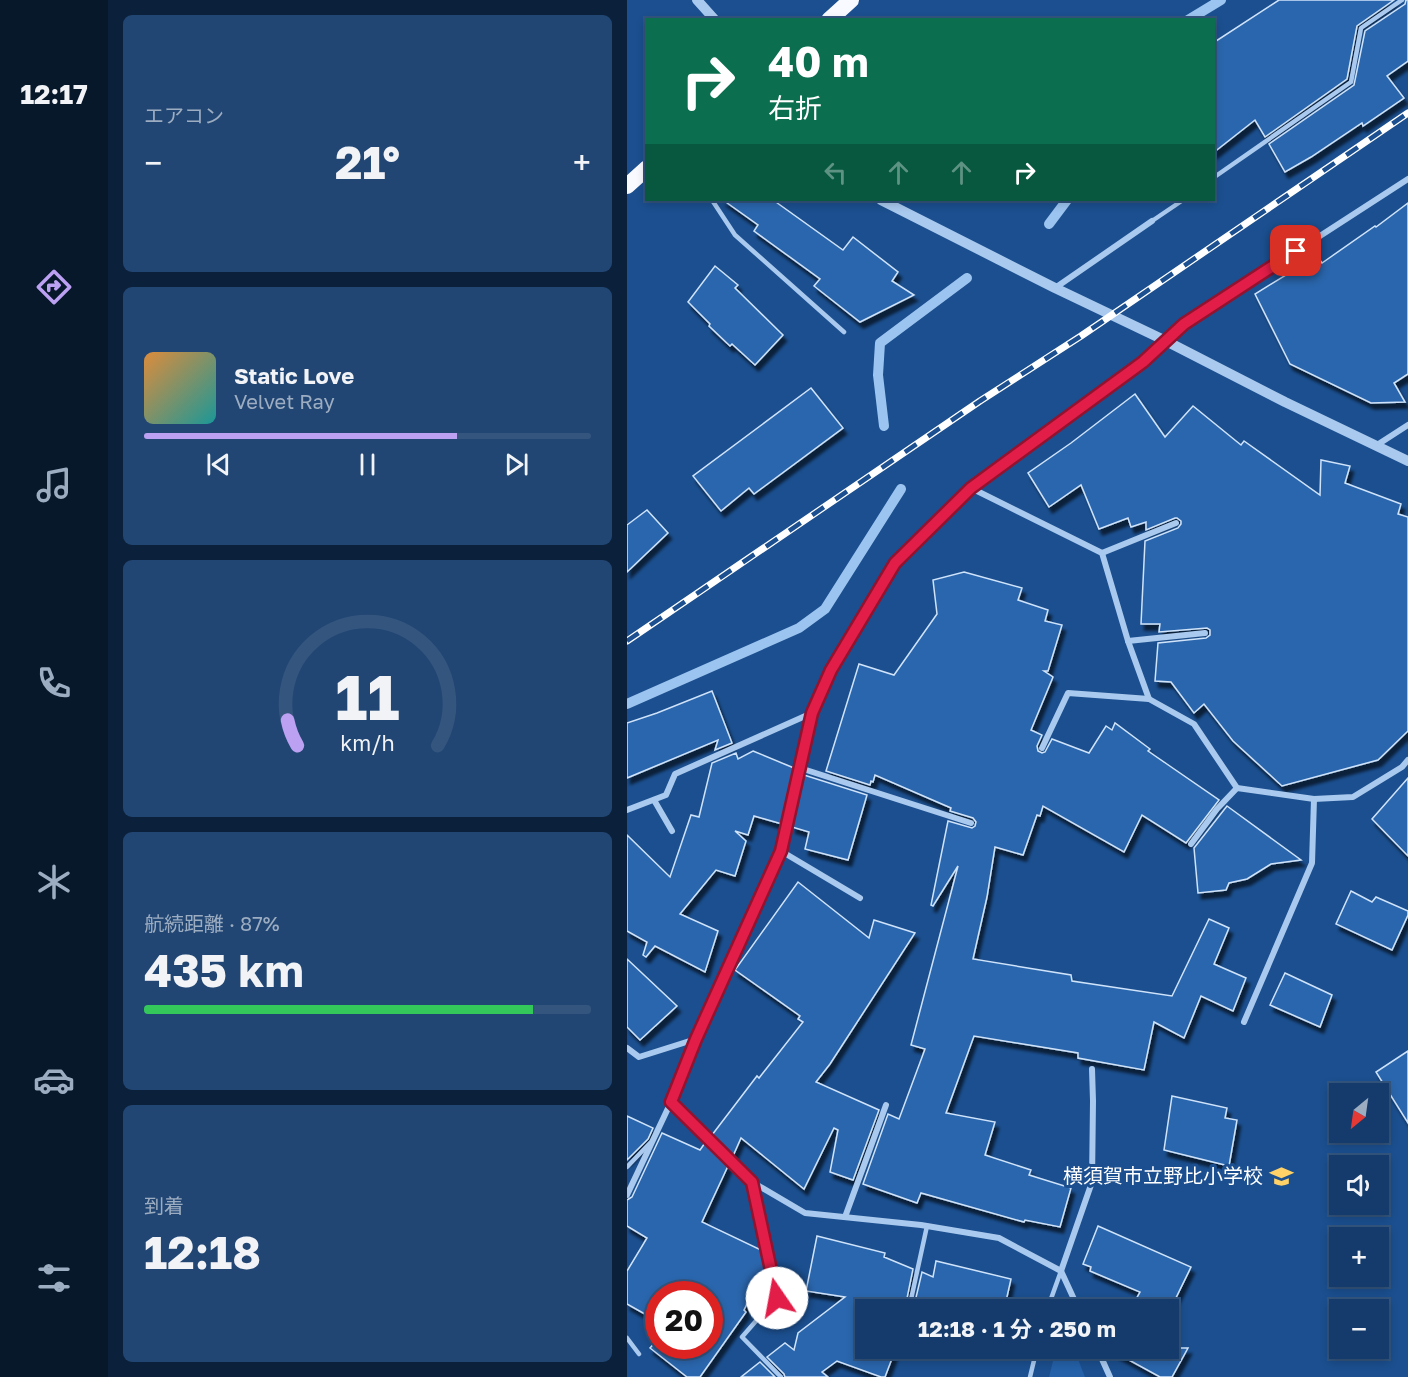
<!DOCTYPE html>
<html lang="ja">
<head>
<meta charset="utf-8">
<style>
  :root { --surface:#143b6b; --page:#214673; --text:#f1f3f6; --muted:#9dadc1; --line:#33557e; --accent:#bca0f2 }
  body { margin:0; font-family:"Golos Text","Noto Sans JP",sans-serif; background:var(--page); color:var(--text); height:100vh; display:flex; flex-direction:column; font-size:22px; white-space:nowrap }
  * { box-sizing:border-box; margin:0 }
  p { font-size:20px; color:var(--muted) }
  .icon { flex:none; width:33px; height:33px; fill:none; stroke:currentColor; stroke-width:2; stroke-linecap:round; stroke-linejoin:round }
  .map { position:relative; flex:1; overflow:hidden }
  .side { display:flex; flex-direction:column; gap:15px; padding:15px; background:#0b203b; width:519px }
  .side>* { flex:none }
  .banner { position:absolute; left:18px; top:18px; width:570px; height:183px; border-radius:0px; box-shadow:0 3px 9px #0003,0 0 0 2px var(--line); background:#0b6e4f; color:#fff; overflow:hidden }
  .needle { width:39px; rotate:209deg }
  .fabs { position:absolute; left:702px; top:1083px; display:grid; gap:12px }
  .fabs a { display:grid; place-items:center; width:60px; height:60px; border-radius:0px; background:var(--surface); box-shadow:0 3px 9px #0003,0 0 0 2px var(--line); font-size:30px }
  .speed { position:absolute; left:18px; top:1281px; display:flex; gap:12px; font-size:30px; font-weight:700; text-align:center }
  .speed>* { display:grid; place-content:center; width:78px; height:78px; border-radius:50%; background:var(--surface); box-shadow:0 3px 9px #0003,0 0 0 2px var(--line); line-height:1 }
  .speed .limit { border:9px solid #d22; background:#fff; color:#111 }
  .pin { position:absolute; display:grid; place-items:center; width:51px; height:51px; color:#fff; margin:-26px; border-radius:12px; box-shadow:0 3px 9px #0006 }
  .me { position:absolute; width:66px; margin:-33px; rotate:348deg; stroke-linejoin:round; filter:drop-shadow(0 0 4px #0008) }
  .turn { display:flex; align-items:center; gap:21px; height:126px; padding:0 24px; font-size:27px }
  .turn .icon { width:78px; height:78px; stroke-width:2.5 }
  .turn b { display:block; font-size:42px; line-height:51px }
  .lanes { display:flex; align-items:center; height:57px; padding:0 24px; background:#0003; justify-content:center; gap:30px; direction:ltr }
  .lanes .off { opacity:.35 }
  .big { font-size:45px; font-weight:700; line-height:1.1 }
  .side .widget { flex:1; display:flex; flex-direction:column; justify-content:center; gap:9px; min-width:0; padding:0 21px; border-radius:9px; background:var(--page) }
  .side .dial { align-items:center; gap:0 }
  .dial svg { height:156px; overflow:visible; fill:none; stroke:var(--line); stroke-width:7; stroke-linecap:round; text-anchor:middle }
  .dial text { fill:var(--text); stroke:none }
  .song { display:flex; align-items:center; gap:18px }
  .cover { width:72px; height:72px; border-radius:9px; background:linear-gradient(135deg,hsl(30 70% 55%),hsl(180 70% 35%)) }
  .played { height:6px; border-radius:3px; background:linear-gradient(90deg,var(--accent) 70%,var(--line) 70%) }
  .keys { display:flex; justify-content:space-around; direction:ltr }
  .heat { display:flex; justify-content:space-between; align-items:center; font-size:33px; direction:ltr }
  .charge { height:9px; border-radius:4px; background:linear-gradient(90deg,#34c759 87%,var(--line) 0) }
  .trip { position:absolute; left:228px; top:1299px; width:324px; height:60px; border-radius:0px; background:var(--surface); box-shadow:0 3px 9px #0003,0 0 0 2px var(--line); font-weight:700; line-height:60px; text-align:center }
  main { display:flex; flex:1; min-height:0 }
  .tabs { display:flex; flex-direction:column; width:108px; justify-content:space-around; align-items:center; background:#08182b; color:var(--muted) }
  .tabs .icon { width:42px; height:42px }
  .tabs .selected { color:var(--accent) }
  .tabs b { font-size:27px; color:var(--text) }
  .map>svg:first-child { display:block }
</style>
</head>
<body>
<main>
<nav class="tabs">
<b>12:17</b>
<svg class="icon selected" aria-label="directions" viewBox="0 0 24 24"><path d="M12 3l9 9-9 9-9-9zM9 14v-3h6M13 9l2 2-2 2"/></svg>
<svg class="icon" aria-label="music" viewBox="0 0 24 24"><path d="M9 18V5l10-2v13"/><circle cx="6" cy="18" r="3"/><circle cx="16" cy="16" r="3"/></svg>
<svg class="icon" aria-label="phone" viewBox="0 0 24 24"><path d="M5 4h4l2 5-3 2q2 4 5 5l2-3 5 2v4C11 20 4 13 5 4z"/></svg>
<svg class="icon" aria-label="climate" viewBox="0 0 24 24"><path d="M12 3v18M4 7l16 10M4 17L20 7"/></svg>
<svg class="icon" aria-label="car" viewBox="0 0 24 24"><path d="M5 17H2v-5l4-1 3-4h7l3 4 3 1v5h-3M9 17h6M6 11h13"/><circle cx="7" cy="17" r="2"/><circle cx="17" cy="17" r="2"/></svg>
<svg class="icon" aria-label="filters" viewBox="0 0 24 24"><path d="M4 7h16M4 17h16"/><circle cx="9" cy="7" r="2"/><circle cx="15" cy="17" r="2"/></svg>
</nav>
<section class="side">
<div class="widget"><p>エアコン</p>
<div class="heat"><a>−</a><b class="big">21°</b><a>+</a></div>
</div>
<div class="widget">
<div class="song"><i class="cover"></i><div><b>Static Love</b><p>Velvet Ray</p></div></div>
<div class="played"></div>
<div class="keys"><svg class="icon" aria-label="previous" viewBox="0 0 24 24"><path d="M18 5L8 12l10 7zM5 5v14"/></svg><svg class="icon" aria-label="pause" viewBox="0 0 24 24"><path d="M8 5v14M16 5v14"/></svg><svg class="icon" aria-label="next" viewBox="0 0 24 24"><path d="M6 5l10 7-10 7zM19 5v14"/></svg></div>
</div>
<div class="widget dial"><svg viewBox="0 0 100 80">
<path d="M14 69A42 42 0 1 1 86 69"/>
<path d="M14 69A42 42 0 0 1 9 56" stroke="#bca0f2"/>
<text x="50" y="56" font-size="32" font-weight="700">11</text>
<text x="50" y="72" font-size="11">km/h</text>
</svg></div>
<div class="widget"><p>航続距離 · 87%</p><b class="big">435 km</b><div class="charge"></div></div>
<div class="widget"><p>到着</p><b class="big">12:18</b></div>
</section>
<div class="map">
<svg width="781" height="1377" viewBox="0 0 781 1377">
  <defs>
    <filter id="shadow"><feDropShadow dx="3.5" dy="6" stdDeviation="1.5" flood-color="#0009"/></filter>
  </defs>
  <rect width="100%" height="100%" fill="#1b4f8f"/>
  <polygon fill="#2461a8" points="429,1349 447,1349 458,1377 422,1377"/>
  <g fill="none" stroke-linecap="round" stroke-linejoin="round">
    <g stroke="#9cc4f0" stroke-width="10">
      <polyline points="561,20 594,0"/>
      <polyline points="422,224 440,200"/>
      <polyline points="257,426 251,375 253,343 340,278"/>
      <polyline points="0,704 172,628 198,609 274,489"/>
    </g>
  </g>
  <g fill="#2a66ad" stroke="#cfe3fa" stroke-width="1.5" filter="url(#shadow)">
    <polygon points="652,0 767,0 730,26 720,79 638,137 628,120 586,153 586,43"/>
    <polygon points="779,0 781,0 781,61 760,76 777,98 736,126 735,123 684,157 658,172 642,144 727,85 738,31 778,4"/>
    <polygon points="96,200 146,200 216,250 226,237 271,272 265,281 287,295 233,322 187,286 193,279 127,231 131,225"/>
    <polygon points="781,203 781,374 767,383 778,402 744,403 663,364 628,294 690,256 695,263 748,226 749,227"/>
    <polygon points="88,266 111,285 108,288 156,335 128,365 105,344 103,346 82,326 83,324 61,302"/>
    <polygon points="184,388 216,428 127,494 122,488 94,511 66,476"/>
    <polygon points="508,394 538,437 566,406 614,445 617,441 693,495 694,460 723,466 718,483 774,504 771,514 781,517 781,731 751,760 655,786 606,741 577,704 567,713 544,682 528,681 531,643 579,638 583,635 583,630 580,628 532,632 533,624 514,624 518,541 551,528 554,524 554,521 550,518 548,518 519,530 519,522 504,527 501,518 472,529 454,485 422,507 401,473 444,443"/>
    <polygon points="20,510 41,533 0,572 0,525"/>
    <polygon points="337,572 395,588 391,600 421,610 418,621 435,625 421,671 417,671 426,677 404,730 415,735 410,746 411,751 415,753 418,752 425,739 462,753 479,726 485,730 488,723 523,749 521,751 592,800 559,843 515,815 497,852 416,806 413,816 410,815 396,855 368,847 360,897 346,959 444,975 445,981 545,996 582,919 602,928 587,964 619,978 606,1011 574,996 557,1038 527,1022 517,1070 451,1058 451,1053 347,1036 319,1113 368,1122 358,1155 404,1170 402,1175 444,1188 433,1227 398,1220 397,1222 294,1193 290,1203 236,1184 261,1114 272,1119 298,1049 284,1045 331,866 306,906 304,905 321,821 345,828 348,826 349,822 346,818 323,811 324,808 248,775 246,782 244,781 243,785 199,771 232,664 267,675 310,614 306,580"/>
    <polygon points="85,691 105,743 88,750 91,740 0,778 0,723 30,713"/>
    <polygon points="126,751 167,768 155,824 127,816 121,835 108,831 119,841 108,876 89,870 53,914 91,931 78,972 28,946 19,957 16,955 20,942 0,931 0,835 43,877 64,815 72,817 85,763 109,753 111,759"/>
    <polygon points="177,775 240,795 221,860 178,849 182,832 165,827"/>
    <polygon points="781,778 781,856 745,819"/>
    <polygon points="600,806 674,860 644,864 620,879 602,883 599,890 571,893 567,848"/>
    <polygon points="171,882 242,938 247,920 288,933 203,1064 189,1082 252,1110 226,1180 203,1172 211,1130 207,1128 177,1189 114,1138 106,1156 85,1135 130,1076 132,1078 176,1022 171,1019 173,1016 108,970"/>
    <polygon points="724,891 745,902 749,897 781,911 781,915 765,950 709,924"/>
    <polygon points="0,959 50,1006 13,1040 0,1027"/>
    <polygon points="658,973 705,995 693,1027 643,1005"/>
    <polygon points="781,1051 781,1123 749,1072"/>
    <polygon points="545,1096 600,1108 598,1118 610,1120 602,1166 537,1150"/>
    <polygon points="0,1116 26,1128 21,1139 0,1160"/>
    <polygon points="35,1133 73,1150 78,1143 101,1166 75,1222 134,1250 138,1267 117,1310 119,1312 73,1377 60,1377 23,1348 32,1338 32,1346 82,1346 82,1294 32,1294 32,1322 0,1304 0,1271 20,1238 0,1226 0,1200 5,1197"/>
    <polygon points="471,1226 564,1267 543,1310 503,1310 513,1292 463,1271 464,1267 456,1264"/>
    <polygon points="190,1236 258,1253 257,1257 286,1269 279,1303 279,1306 281,1308 285,1308 287,1306 295,1272 306,1277 309,1261 384,1279 377,1310 238,1310 238,1348 269,1348 258,1377 254,1377 210,1361 195,1372 201,1377 158,1377 157,1374 140,1357 158,1343 167,1350 171,1333 218,1297 179,1291"/>
    <polygon points="480,1348 561,1348 545,1377 533,1377"/>
    <polygon points="133,1362 148,1377 114,1377"/>
  </g>
  <g fill="none" stroke-linecap="round" stroke-linejoin="round">
    <g stroke="#a9c9ee" stroke-width="4.5">
      <polyline points="586,178 724,82 734,28 775,0"/>
      <polyline points="85,200 108,235 217,332"/>
      <polyline points="525,221 556,200"/>
      <polyline points="0,1167 23,1143"/>
      <polyline points="125,1182 149,1298 115,1337 154,1377"/>
      <polyline points="283,1304 300,1226"/>
      <polyline points="420,1310 434,1271"/>
      <polyline points="0,1338 12,1354"/>
      <polyline points="403,1377 410,1348"/>
    </g>
    <g stroke="#a9c9ee" stroke-width="6">
      <polyline points="428,288 525,221"/>
      <polyline points="750,445 781,425"/>
      <polyline points="344,488 475,553 501,641 522,699 567,724 610,788 687,799 726,797 775,767 781,760"/>
      <polyline points="475,553 549,523"/>
      <polyline points="501,641 578,633"/>
      <polyline points="415,748 441,693 522,699"/>
      <polyline points="173,768 344,823"/>
      <polyline points="27,800 45,831"/>
      <polyline points="0,810 39,795 48,774 185,713"/>
      <polyline points="564,844 590,809 610,788"/>
      <polyline points="154,851 233,898"/>
      <polyline points="617,1022 685,863 687,799"/>
      <polyline points="0,1048 12,1057 69,1039"/>
      <polyline points="44,1102 125,1182 178,1213 294,1225 372,1238 434,1271 452,1310"/>
      <polyline points="0,1195 44,1102 69,1039 154,851 185,713 204,670 269,563 344,488 516,362 557,324 781,179"/>
      <polyline points="218,1217 259,1105"/>
      <polyline points="434,1271 465,1182 466,1101 465,1069"/>
      <polyline points="470,1348 483,1377"/>
    </g>
    <g stroke="#a9c9ee" stroke-width="10">
      <polyline points="70,0 88,20"/>
      <polyline points="254,200 428,288 539,341 658,402 781,461"/>
    </g>
    <g stroke="#f8faff" stroke-width="16">
      <polyline points="202,20 224,0"/>
      <polyline points="0,186 20,168"/>
    </g>
    <defs>
      <polyline id="rail" points="0,641 353,401 454,336 781,113"/>
    </defs>
    <use href="#rail" stroke="#fff" stroke-width="7"/>
    <use href="#rail" stroke="#1b4f8f" stroke-width="4.5" stroke-dasharray="14" stroke-linecap="butt"/>
  </g>
  <g fill="none" stroke-linecap="round" stroke-linejoin="round">
    <defs>
      <polyline id="route" points="150,1298 125,1182 44,1102 69,1039 154,851 185,713 204,670 268,563 344,488 516,362 557,324 669,251"/>
    </defs>
    <use href="#route" stroke="#92132f" stroke-width="15"/>
    <use href="#route" stroke="#e11d48" stroke-width="10"/>
  </g>
  <defs>
    <symbol id="school-bare" viewBox="-9 -9 18 18"><path d="M0-5L7-2L0 1L-7-2ZM-4 1L0 2.5L4 1V4Q0 6-4 4Z" fill="#ffd166" stroke="#1b4f8f" stroke-width="2.5" paint-order="stroke"/></symbol>
  </defs>
  <g fill-rule="evenodd">
    <use href="#school-bare" x="638" y="1160" width="33" height="33"/>
  </g>
  <g text-anchor="middle" stroke-width="6" stroke-linejoin="round" paint-order="stroke">
    <g font-size="20" fill="#fff" stroke="#1b4f8f" text-anchor="end">
      <text x="636" y="1183">横須賀市立野比小学校</text>
    </g>
  </g>
</svg>
<div class="fabs">
<a><svg class="needle" viewBox="-14 -14 28 28"><path d="M0-13l5 13h-10z" fill="#e53935"/><path d="M0 13l5-13h-10z" fill="#9dadc1"/></svg></a>
<a><svg class="icon" aria-label="sound" viewBox="0 0 24 24"><path d="M4 9h4l5-4v14l-5-4H4zM17 9q2 3 0 6"/></svg></a>
<a>+</a>
<a>−</a>
</div>
<div class="speed"><div class="limit">20</div></div>
<div class="pin" style="left:669px;top:251px;background:#d93025"><svg class="icon" aria-label="arrive" viewBox="0 0 24 24"><path d="M6 21V4h12l-3 4 3 4H6"/></svg></div>
<svg class="me" style="left:150px;top:1298px" viewBox="-20 -20 40 40"><circle r="19" fill="#fff"/><path d="M0-13L10 11 0 6-10 11z" fill="#e11d48"/></svg>
<div class="trip">12:18 · 1 分 · 250 m</div>
<div class="banner">
<div class="turn"><svg class="icon" aria-label="right" viewBox="0 0 24 24"><path d="M7 20v-9h11M14 6l5 5-5 5"/></svg><div><b>40 m</b>右折</div></div>
<div class="lanes"><svg class="icon off" aria-label="left" viewBox="0 0 24 24"><path d="M17 20v-9H6M10 6l-5 5 5 5"/></svg><svg class="icon off" aria-label="ahead" viewBox="0 0 24 24"><path d="M12 20V5M6 11l6-6 6 6"/></svg><svg class="icon off" aria-label="ahead" viewBox="0 0 24 24"><path d="M12 20V5M6 11l6-6 6 6"/></svg><svg class="icon" aria-label="right" viewBox="0 0 24 24"><path d="M7 20v-9h11M14 6l5 5-5 5"/></svg></div>
</div>
</div>
</main>
</body>
</html>
